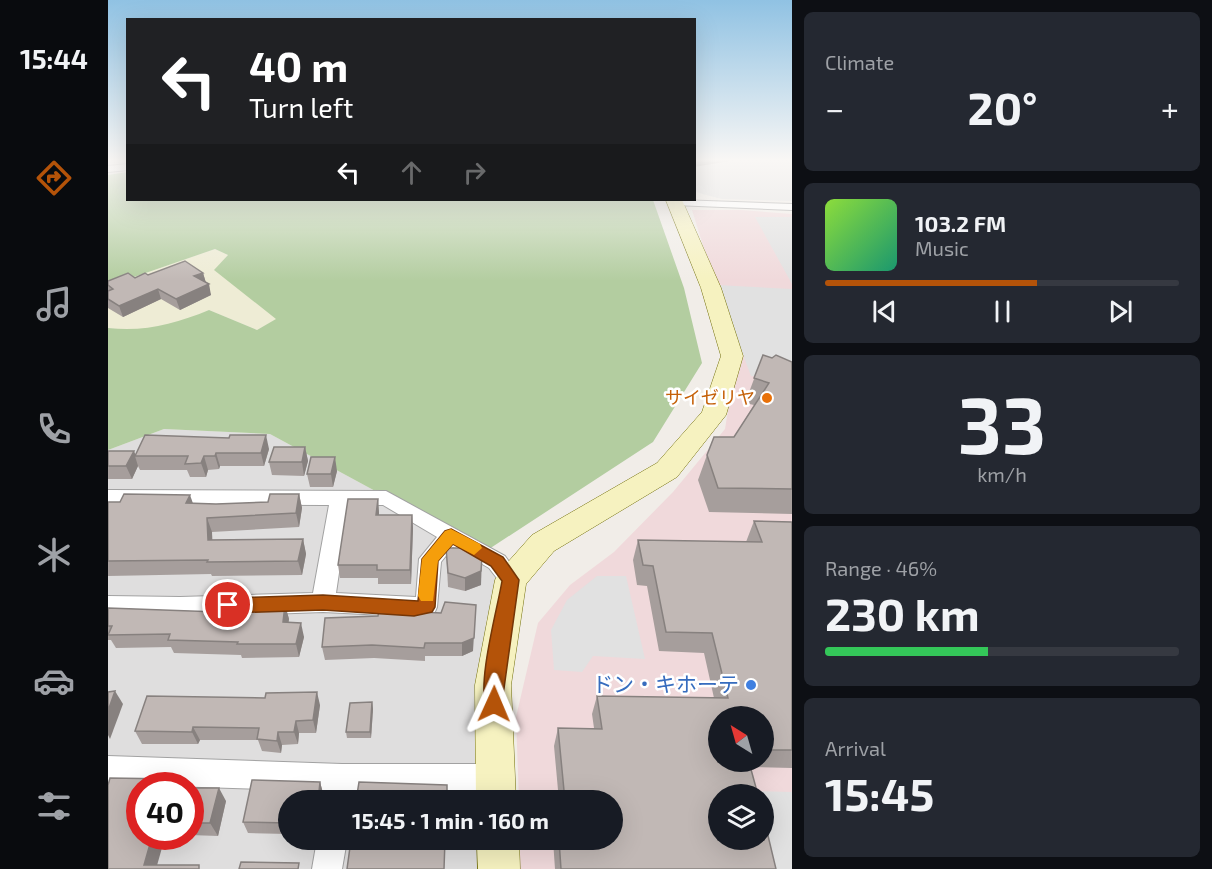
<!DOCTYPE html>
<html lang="en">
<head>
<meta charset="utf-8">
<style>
  :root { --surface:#171b24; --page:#242831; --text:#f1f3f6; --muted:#9ea1a6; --line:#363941; --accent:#b45309 }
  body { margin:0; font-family:"Exo 2","Noto Sans JP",sans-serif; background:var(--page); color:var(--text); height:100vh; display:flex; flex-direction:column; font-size:22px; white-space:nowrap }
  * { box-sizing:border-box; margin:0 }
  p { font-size:20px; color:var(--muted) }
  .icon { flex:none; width:33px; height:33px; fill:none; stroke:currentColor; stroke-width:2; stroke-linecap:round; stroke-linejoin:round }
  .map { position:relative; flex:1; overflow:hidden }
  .side { display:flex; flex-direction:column; gap:12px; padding:12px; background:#0d0f14; width:420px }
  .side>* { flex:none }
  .banner { position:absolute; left:18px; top:18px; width:570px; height:183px; border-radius:0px; box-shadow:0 6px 24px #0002; background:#202124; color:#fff; overflow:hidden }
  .needle { width:39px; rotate:323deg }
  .controls { position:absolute; left:600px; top:706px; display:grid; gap:12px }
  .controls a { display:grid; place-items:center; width:66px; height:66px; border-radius:50%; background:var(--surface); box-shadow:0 6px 24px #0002; font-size:30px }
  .speed { position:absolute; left:18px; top:772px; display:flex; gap:12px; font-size:30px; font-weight:700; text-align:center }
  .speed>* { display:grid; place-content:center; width:78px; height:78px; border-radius:50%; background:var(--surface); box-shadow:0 6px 24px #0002; line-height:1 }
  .speed .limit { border:9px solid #d22; background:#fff; color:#111 }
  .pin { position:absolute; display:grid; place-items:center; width:51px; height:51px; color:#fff; margin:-26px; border:3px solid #fff; border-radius:50%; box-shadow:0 2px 6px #0007 }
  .me { position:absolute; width:66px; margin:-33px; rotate:1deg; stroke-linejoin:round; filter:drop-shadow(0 0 4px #0008) }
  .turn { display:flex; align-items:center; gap:21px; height:126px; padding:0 24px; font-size:27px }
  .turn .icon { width:78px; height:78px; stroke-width:2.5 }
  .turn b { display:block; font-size:42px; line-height:51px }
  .lanes { display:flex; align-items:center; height:57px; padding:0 24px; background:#0003; justify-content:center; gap:30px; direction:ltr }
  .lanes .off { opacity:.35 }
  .big { font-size:45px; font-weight:700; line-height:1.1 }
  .side .widget { flex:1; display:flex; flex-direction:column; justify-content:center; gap:9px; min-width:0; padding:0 21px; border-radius:9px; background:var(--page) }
  .side .dial { align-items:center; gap:0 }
  .dial b { font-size:78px; line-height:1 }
  .song { display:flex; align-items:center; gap:18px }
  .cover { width:72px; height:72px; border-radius:9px; background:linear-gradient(135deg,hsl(90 70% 55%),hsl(160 70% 35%)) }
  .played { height:6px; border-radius:3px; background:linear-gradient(90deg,var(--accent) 60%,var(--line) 60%) }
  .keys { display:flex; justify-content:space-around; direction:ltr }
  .heat { display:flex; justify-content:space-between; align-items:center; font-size:33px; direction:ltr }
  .charge { height:9px; border-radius:4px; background:linear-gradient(90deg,#34c759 46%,var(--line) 0) }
  .trip { position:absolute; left:170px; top:790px; width:345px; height:60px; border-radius:30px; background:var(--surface); box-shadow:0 6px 24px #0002; font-weight:700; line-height:60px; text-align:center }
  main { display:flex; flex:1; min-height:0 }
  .dock { display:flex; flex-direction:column; width:108px; justify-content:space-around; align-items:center; background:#090b0e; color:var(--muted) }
  .dock .icon { width:42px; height:42px }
  .dock .active { color:var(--accent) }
  .dock b { font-size:27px; color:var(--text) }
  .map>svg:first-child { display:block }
</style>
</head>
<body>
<main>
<nav class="dock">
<b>15:44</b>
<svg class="icon active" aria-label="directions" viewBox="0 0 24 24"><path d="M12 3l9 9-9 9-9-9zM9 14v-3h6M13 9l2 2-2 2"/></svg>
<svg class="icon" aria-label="music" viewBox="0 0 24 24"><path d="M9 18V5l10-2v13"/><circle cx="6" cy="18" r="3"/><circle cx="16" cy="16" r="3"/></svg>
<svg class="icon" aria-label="phone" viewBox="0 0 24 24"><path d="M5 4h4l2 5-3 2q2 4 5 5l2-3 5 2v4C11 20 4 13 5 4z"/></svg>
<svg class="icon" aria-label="climate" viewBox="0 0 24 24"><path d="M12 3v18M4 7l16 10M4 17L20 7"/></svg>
<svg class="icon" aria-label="car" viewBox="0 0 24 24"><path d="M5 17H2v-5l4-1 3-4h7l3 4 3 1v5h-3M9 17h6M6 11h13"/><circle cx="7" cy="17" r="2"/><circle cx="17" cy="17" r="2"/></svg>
<svg class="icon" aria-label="filters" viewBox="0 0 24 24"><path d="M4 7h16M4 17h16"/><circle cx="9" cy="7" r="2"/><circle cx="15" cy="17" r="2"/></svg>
</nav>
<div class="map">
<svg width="684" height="869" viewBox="0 0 684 869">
  <rect width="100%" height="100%" fill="#f1ede8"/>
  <path fill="#dfdede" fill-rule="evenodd" d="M56,429L162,434L378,551L394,580L378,621L374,801H180V840H373V869H0V450ZM32,786H82V837H32Z"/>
  <path fill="#f0d9db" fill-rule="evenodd" d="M584,210H633L684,214V869H412V840H504V801H411L408,717L430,623L462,585L506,552L565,492L617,429L629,355ZM610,717H656V762H610ZM610,795H656V840H610Z"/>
  <polygon fill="#eeecd5" points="107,249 120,255 107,270 169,319 149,330 101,310 76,321 28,331 0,328 0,286"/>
  <path fill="#b3cda0" d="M19,172L20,200H545L576,288L594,363L545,442L378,551L162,434L56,429L0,450V328C37,332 67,324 101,310L149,330L168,319L106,270L120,255L107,249L0,286V175Z"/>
  <g fill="#e1e1e1">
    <polygon points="641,159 684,159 684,201 614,199 587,192 587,167"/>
    <polygon points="647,217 684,217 684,284"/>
    <polygon points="609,285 684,289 684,393 678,379 643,376"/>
    <polygon points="489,576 518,576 537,659 485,656 474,672 446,670 443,630 459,600"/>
    <polygon points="637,791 684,792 684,869 658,869 656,795 638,795"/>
  </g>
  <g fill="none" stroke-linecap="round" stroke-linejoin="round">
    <defs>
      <g id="street">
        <polygon points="20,164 20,170 0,172 0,166"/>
        <polygon points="570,200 684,204 684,210 566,205 566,201"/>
        <path d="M0,490L278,491L397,556L414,580L411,586L403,589L395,586L381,568L345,547L333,562L329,607L326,614L318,617L215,612L72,617L0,616V596L72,597L205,593L221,505L0,504ZM241,505H275L329,537L311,559L308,597L228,593Z"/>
        <polygon points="0,756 234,764 388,764 398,768 402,778 398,788 388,792 246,792 244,801 216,801 218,791 0,784"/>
        <polygon points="209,840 239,840 234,869 204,869"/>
      </g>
      <g id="secondary">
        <polygon points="558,200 574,200 613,288 635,356 618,415 569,477 446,551 418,584 403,685 408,801 368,801 367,685 387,580 392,571 424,535 549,463 594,412 613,356 593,288"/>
        <polygon points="369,840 411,840 412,869 370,869"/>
      </g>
    </defs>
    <use href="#street" stroke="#a2a2a2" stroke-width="2"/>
    <use href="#secondary" stroke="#74710c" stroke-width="1"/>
    <use href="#street" fill="#fff" fill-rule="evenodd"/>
    <use href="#secondary" fill="#f6f2c0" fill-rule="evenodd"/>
  </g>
  <g fill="#a69e9c" fill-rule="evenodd">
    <polygon points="95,273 98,283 103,295 72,310 53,299 15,317 0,308 0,281 27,278 40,275"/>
    <polygon points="655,355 684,401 684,514 601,512 590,480 599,455 626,437 646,405 637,403"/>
    <polygon points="197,447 200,461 196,476 164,475 161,462"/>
    <polygon points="161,449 156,466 112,466 111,469 100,470 98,477 82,477 79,470 32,470 30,466 24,479 0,479 0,451 28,454"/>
    <polygon points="229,471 225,487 202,487 199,474"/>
    <polygon points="191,494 194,508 191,527 104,532 104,540 195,539 198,554 194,575 104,576 103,574 0,576 0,502 108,504 160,502"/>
    <polygon points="270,499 271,515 304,515 305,528 303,584 270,584 270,578 232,578 230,565"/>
    <path d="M646,521L684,522V768L642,767L668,869H447L445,840H504V801H451L446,746L450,728H486L484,714L489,696L606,698L596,653L551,651L539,586L529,585L525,560L530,540L638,542ZM656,717V762H610Z"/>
    <polygon points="338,548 373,585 357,591 340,587"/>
    <polygon points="177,605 181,619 180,622 196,637 191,657 134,658 133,655 66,653 63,647 8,648 3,640 0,640 0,608 138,613"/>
    <polygon points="333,613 365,651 354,656 317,656 317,661 266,658 217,660 214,647"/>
    <polygon points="264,702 265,709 263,738 239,738 238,732"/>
    <polygon points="212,705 208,733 191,733 190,744 174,745 173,753 154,751 150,740 92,740 90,744 34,744 27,731"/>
    <polygon points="212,782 215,793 214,801 180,801 180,834 140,833 135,822"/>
    <polygon points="82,788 118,801 110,836 82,835"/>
  </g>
  <g fill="#87817f">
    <polygon points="586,159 623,159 622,161 586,167"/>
    <polygon points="95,273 98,283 86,276"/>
    <polygon points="101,284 103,295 72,310 68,299"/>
    <polygon points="50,289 53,299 15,317 11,306"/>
    <polygon points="158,435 161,449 156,466 153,453"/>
    <polygon points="197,447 200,461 196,476 194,462"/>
    <polygon points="26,451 28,456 27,456 30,466 24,479 18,466"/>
    <polygon points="108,453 112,466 111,469 107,456"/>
    <polygon points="96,456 100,470 98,477 93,463"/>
    <polygon points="227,457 229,471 225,487 223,474"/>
    <polygon points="191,494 194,508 191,527 188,513"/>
    <polygon points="82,495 87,509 78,503"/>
    <polygon points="270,499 271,513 270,528 268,515"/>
    <polygon points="304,515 305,528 303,584 302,570"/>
    <polygon points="99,518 104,532 105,554 100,540"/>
    <polygon points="195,539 198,554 194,575 190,561"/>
    <polygon points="374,557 373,585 357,591 357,578"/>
    <polygon points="177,605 181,619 179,635 175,622"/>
    <polygon points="368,605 365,651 354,656 354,643"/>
    <polygon points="193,623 196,637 191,657 188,644"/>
    <polygon points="7,691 15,704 2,739 0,735 0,711"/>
    <polygon points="209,692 212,705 208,733 205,720"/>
    <polygon points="264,702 265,709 263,738 262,732"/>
    <polygon points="188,721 191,733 190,744 186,732"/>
    <polygon points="85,727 92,740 90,744 84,732"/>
    <polygon points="170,732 174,745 173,753 169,741"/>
    <polygon points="62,779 66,786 60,786"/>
    <polygon points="212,782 215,793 214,801 210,801"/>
    <polygon points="111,788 118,801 110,836 102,823"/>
    <polygon points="44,837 57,837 48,869 36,865"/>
  </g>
  <g fill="#c1b8b5" stroke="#87817f" stroke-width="1.5">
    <polygon points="77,261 95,273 86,276 101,284 68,299 50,289 11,306 0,299 0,291 5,289 0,285 0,281 20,273 27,278 37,273 40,275"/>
    <polygon points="655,355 664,358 668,355 684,362 684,489 610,488 599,455 606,437 626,437 661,383 646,378"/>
    <polygon points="37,435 121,438 122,435 158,435 153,453 108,453 107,456 96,456 93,463 77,464 80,456 27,456"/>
    <polygon points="166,447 197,447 194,462 161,462"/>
    <polygon points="0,451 26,451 18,466 0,466"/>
    <polygon points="203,457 227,457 223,474 199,474"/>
    <polygon points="16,494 82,495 78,503 108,504 160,502 162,494 191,494 188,513 99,518 100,540 195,539 190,561 99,562 100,560 0,561 0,502 12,502"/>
    <polygon points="240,499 270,499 268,515 304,515 302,570 269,570 269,565 230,565"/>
    <polygon points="646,521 684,522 684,750 656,750 656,717 610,717 610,762 641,762 650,795 610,795 610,840 656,840 656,819 668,869 453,869 451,840 504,840 504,801 457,801 450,728 494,729 489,696 620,698 604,633 558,632 545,566 535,565 530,540 654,542"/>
    <polygon points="338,548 366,548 374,557 373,571 357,578 340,573"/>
    <polygon points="337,602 368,605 366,638 354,643 317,643 316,648 264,645 214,647 217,618 270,616 271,610 333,613"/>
    <polygon points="140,605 177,605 175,622 193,623 188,644 129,644 130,642 60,640 62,634 0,635 4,626 0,626 0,608 138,613"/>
    <polygon points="7,691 0,711 0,692"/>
    <polygon points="209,692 205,720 188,721 186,732 170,732 169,741 149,739 151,728 85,727 84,732 27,731 39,696 157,698 158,693"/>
    <polygon points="264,702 262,732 238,732 242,703"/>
    <polygon points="2,778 62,779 60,786 32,786 32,837 44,837 36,865 91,865 91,869 0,869 0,785"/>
    <polygon points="144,780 212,782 210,801 180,801 180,823 135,822"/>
    <polygon points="251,782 339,785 339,801 248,801"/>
    <polygon points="82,788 111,788 102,823 82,823"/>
    <polygon points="243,840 337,840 336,869 239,869"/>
    <polygon points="133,862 191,863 190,869 131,869"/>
  </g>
  <linearGradient id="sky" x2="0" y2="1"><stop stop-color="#90c2e3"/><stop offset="0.57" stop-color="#f9f7f5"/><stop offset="1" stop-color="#f9f7f5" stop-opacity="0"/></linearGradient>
  <rect width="684" height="281" fill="url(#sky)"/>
  <path fill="#b45309" stroke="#753606" stroke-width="1.5" d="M343,529L395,557L411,580L393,710L386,713L379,710C368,685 389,611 394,581L383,566L345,544L330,561L327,607L324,612L306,616L215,610L120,613L114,611L111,605L114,600L120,598L215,595L310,601L314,559L337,531Z"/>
  <polygon fill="#f59e0b" points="343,529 372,544 374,548 366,555 345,544 330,561 325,601 313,601 310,596 314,559 337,531"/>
  <circle fill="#e8710a" stroke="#fff" stroke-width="2" cx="659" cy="398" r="6"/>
  <circle fill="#3f7fe0" stroke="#fff" stroke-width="2" cx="643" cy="685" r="6"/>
  <g text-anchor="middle" stroke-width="5" stroke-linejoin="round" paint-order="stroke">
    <g font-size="18" fill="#c56008" stroke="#fff" text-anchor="end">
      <text x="647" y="404">サイゼリヤ</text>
    </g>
    <g font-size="21" fill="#366cbe" stroke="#fff" text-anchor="end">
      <text x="631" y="692">ドン・キホーテ</text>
    </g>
  </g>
</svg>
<div class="controls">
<a><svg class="needle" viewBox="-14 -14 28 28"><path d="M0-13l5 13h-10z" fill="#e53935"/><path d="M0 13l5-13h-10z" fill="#9ea1a6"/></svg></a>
<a><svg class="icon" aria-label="layers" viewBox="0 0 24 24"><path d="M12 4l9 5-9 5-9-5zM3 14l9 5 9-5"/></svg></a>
</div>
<div class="speed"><div class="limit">40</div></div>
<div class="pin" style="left:120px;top:605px;background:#d93025"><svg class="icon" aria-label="arrive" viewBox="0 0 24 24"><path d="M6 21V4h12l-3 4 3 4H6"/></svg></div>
<svg class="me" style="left:386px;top:704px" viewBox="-20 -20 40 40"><path d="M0-17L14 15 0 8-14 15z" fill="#b45309" stroke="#fff" stroke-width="4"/></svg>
<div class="trip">15:45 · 1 min · 160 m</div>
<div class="banner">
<div class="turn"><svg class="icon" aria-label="left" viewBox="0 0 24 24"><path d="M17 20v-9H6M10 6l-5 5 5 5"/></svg><div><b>40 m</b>Turn left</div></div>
<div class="lanes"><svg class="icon" aria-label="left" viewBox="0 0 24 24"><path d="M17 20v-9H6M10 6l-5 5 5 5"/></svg><svg class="icon off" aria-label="ahead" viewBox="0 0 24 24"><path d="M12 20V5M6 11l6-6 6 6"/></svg><svg class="icon off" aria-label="right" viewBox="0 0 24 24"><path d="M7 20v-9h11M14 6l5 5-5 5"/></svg></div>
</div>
</div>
<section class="side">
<div class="widget"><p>Climate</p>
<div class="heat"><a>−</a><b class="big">20°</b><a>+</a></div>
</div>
<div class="widget">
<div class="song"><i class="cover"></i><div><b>103.2 FM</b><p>Music</p></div></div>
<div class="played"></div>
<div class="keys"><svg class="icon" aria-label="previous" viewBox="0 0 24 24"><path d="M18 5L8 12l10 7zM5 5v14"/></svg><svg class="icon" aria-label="pause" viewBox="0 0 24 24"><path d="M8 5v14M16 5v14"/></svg><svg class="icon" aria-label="next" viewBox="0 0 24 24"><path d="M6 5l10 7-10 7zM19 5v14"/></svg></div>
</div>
<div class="widget dial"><b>33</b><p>km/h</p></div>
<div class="widget"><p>Range · 46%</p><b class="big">230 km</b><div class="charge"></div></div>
<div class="widget"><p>Arrival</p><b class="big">15:45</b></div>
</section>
</main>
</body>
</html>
